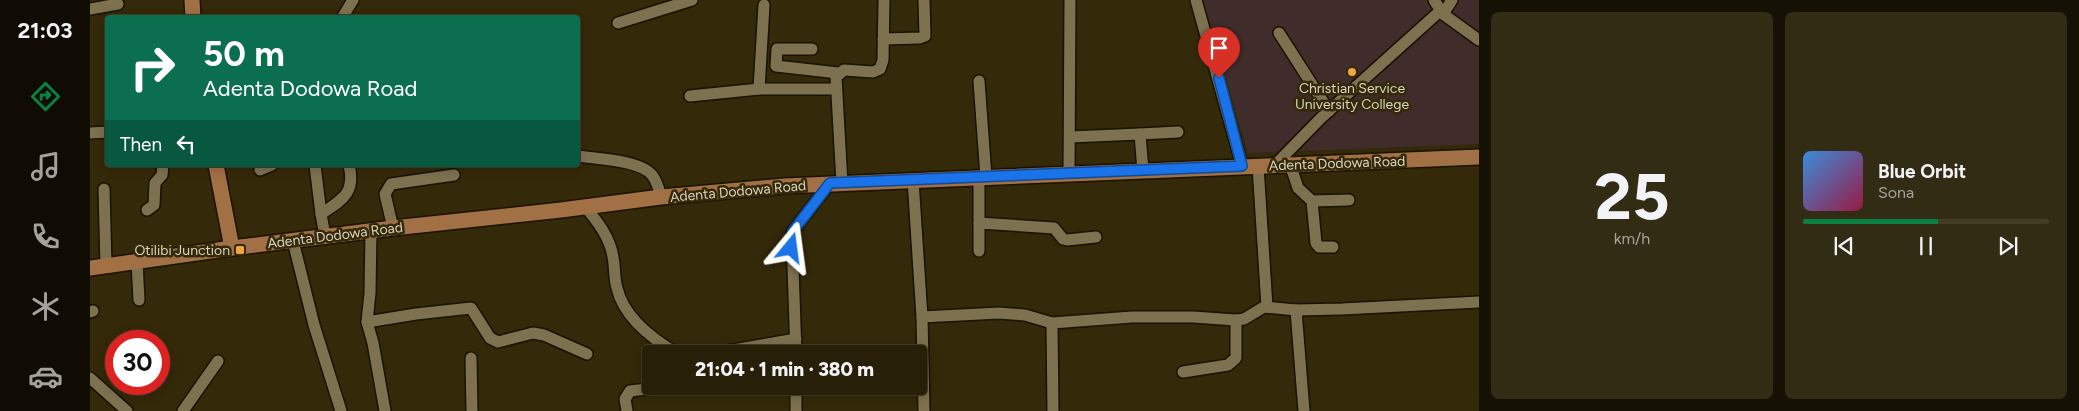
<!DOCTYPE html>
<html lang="en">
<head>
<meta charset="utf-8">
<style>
  :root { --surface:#271f07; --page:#332c15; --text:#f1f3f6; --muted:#a4a29b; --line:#433d28; --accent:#0b8043 }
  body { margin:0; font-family:Figtree,sans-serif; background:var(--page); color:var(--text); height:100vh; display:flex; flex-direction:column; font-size:19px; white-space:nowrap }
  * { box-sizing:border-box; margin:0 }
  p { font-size:16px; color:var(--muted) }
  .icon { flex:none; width:28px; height:28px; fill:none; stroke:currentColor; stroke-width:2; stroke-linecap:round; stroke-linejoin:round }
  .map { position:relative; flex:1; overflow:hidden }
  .details { display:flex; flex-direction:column; gap:12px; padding:12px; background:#151104; width:600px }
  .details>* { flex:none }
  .hud { position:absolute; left:15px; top:15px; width:475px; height:152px; border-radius:5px; box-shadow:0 2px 12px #0003,0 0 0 1px var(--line); background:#0b6e4f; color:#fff; overflow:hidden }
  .speed { position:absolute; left:15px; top:330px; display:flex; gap:10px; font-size:25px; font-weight:700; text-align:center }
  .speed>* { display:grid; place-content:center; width:65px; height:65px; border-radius:50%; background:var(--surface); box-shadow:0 2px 12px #0003,0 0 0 1px var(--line); line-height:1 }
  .speed .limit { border:8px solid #d22; background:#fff; color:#111 }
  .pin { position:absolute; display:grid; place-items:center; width:42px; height:42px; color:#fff; margin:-51px -21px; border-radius:50% 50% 50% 0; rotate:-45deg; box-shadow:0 0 5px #0007 }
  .pin .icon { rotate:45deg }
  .me { position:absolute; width:55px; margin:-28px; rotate:16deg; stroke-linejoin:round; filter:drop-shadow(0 0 4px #0008) }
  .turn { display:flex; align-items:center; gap:18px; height:105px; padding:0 15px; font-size:22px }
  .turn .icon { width:65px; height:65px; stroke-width:2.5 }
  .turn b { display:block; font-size:35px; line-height:42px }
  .then { display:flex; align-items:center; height:48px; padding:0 15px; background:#0003; gap:10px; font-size:19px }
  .details .card { flex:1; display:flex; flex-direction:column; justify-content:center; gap:8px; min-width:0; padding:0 18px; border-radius:8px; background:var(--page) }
  .details .dial { align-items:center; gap:0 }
  .dial b { font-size:65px; line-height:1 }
  .song { display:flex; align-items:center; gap:15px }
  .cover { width:60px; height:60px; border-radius:8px; background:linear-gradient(135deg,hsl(210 70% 55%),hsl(340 70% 35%)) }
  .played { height:5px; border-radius:2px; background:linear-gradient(90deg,var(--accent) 55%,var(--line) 55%) }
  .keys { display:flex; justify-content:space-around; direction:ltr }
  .details .tiles { flex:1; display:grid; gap:12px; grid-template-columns:repeat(2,1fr) }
  .trip { position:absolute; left:552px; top:345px; width:285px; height:50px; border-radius:5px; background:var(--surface); box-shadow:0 2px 12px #0003,0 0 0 1px var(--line); font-weight:800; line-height:50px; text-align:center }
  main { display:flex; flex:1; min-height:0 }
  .tabs { display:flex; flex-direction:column; width:90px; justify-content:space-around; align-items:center; background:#100c03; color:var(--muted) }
  .tabs .icon { width:35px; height:35px }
  .tabs .active { color:var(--accent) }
  .tabs b { font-size:22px; color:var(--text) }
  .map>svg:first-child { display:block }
</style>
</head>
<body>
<main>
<nav class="tabs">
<b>21:03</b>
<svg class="icon active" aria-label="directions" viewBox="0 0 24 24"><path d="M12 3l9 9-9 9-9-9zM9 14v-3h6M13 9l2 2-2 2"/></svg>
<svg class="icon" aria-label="music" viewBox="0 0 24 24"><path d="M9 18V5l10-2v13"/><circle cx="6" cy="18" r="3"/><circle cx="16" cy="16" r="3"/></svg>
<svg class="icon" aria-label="phone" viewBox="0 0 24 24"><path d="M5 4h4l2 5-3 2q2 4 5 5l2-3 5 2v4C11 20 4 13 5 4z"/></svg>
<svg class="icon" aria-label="climate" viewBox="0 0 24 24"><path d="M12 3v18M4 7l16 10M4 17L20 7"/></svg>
<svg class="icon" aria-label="car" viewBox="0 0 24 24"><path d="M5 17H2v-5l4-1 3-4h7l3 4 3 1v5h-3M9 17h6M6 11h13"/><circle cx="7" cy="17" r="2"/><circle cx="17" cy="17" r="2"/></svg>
</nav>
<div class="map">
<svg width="1389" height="411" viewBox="0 0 1389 411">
  <rect width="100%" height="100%" fill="#342909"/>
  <polygon fill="#402c2a" points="1113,0 1389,0 1389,144 1158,153"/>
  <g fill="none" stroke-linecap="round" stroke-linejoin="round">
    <defs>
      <g id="minor">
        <polyline points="1106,0 1152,166"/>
        <polyline points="1344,0 1353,14 1389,40"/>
        <polyline points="0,9 28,4"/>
        <polyline points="1353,14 1362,0"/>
        <polyline points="252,18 263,0"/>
        <polyline points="528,23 602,0"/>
        <polyline points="1189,33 1239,111"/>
        <polyline points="793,39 830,38 835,36 834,0"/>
        <polyline points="722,49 687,49 686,66 748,73"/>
        <polyline points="889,81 896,177"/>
        <polyline points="669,89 674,5"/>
        <polyline points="600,96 669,89 746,89"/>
        <polyline points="0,133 18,132"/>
        <polyline points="1050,134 1088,132"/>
        <polyline points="980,137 1050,134 1053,171"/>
        <path d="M488,156C507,159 550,160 562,175C567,181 569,189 571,197"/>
        <polyline points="1186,164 1231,118 1350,11"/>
        <polyline points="1200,164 1208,188 1222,201 1259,200"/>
        <polyline points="225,165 231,214 235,236"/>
        <polyline points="1168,166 1177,307"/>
        <polyline points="170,170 182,165"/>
        <polyline points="979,174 980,0"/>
        <polyline points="823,180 832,317 834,411"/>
        <polyline points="752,183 746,77 754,70 783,72 790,69 793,60 794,0"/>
        <polyline points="14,189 16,266"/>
        <polyline points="1222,201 1226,243 1229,247 1243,247"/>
        <path d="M496,208C508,222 520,238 523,257C525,267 524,278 527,288C534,318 562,339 588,354"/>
        <polyline points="57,210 64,205 65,183 72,175 73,165"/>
        <path d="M231,214C252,200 266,193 259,165"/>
        <polyline points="889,223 964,228 973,239 977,240 1006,237"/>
        <polyline points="303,228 295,194 301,184 364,175"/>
        <polyline points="281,231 280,293 277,322 283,343 295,411"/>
        <polyline points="203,241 224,325 251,411"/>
        <polyline points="889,251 889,178"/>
        <polyline points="47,262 49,300"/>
        <polyline points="1206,310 1214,411"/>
        <polyline points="0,312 3,311"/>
        <polyline points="832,317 909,313 935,315 962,323 1042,317 1103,317 1146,320 1154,319 1174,307 1206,310 1252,309 1389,302"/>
        <polyline points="277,322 326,314 381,308 400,338 408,342 443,333 454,335 497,354"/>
        <polyline points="962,323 963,411"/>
        <polyline points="620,354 706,339"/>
        <polyline points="706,354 702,238 703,231 740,183"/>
        <polyline points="381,358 382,411"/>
        <polyline points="1093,372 1138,365 1146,358 1146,320"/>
        <polyline points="0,378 37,411"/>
        <polyline points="706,386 706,411"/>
        <polyline points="93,411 128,361"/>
        <polyline points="537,411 535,399 540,391 582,386"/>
      </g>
      <g id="major">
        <polyline points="102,0 103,18"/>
        <polyline points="126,165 142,248"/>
        <polyline points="0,268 142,248 303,228 471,210 571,197 694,186 1389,157"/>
      </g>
    </defs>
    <use href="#minor" stroke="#1a1200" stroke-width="14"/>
    <use href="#major" stroke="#1a1200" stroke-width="18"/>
    <use href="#minor" stroke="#7d7150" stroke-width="11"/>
    <use href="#major" stroke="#a27045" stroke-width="15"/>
  </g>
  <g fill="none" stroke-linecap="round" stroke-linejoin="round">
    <defs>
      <polyline id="route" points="701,248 703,231 740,183 1152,166 1129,78"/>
    </defs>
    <use href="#route" stroke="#114b97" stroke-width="12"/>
    <use href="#route" stroke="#1a73e8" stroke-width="9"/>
  </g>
  <g fill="#f1a540" stroke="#342909" stroke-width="2">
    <circle cx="1262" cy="72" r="5"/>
    <rect x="145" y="245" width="10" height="10" rx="2.5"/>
  </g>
  <g text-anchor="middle" stroke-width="5" stroke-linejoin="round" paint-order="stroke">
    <g font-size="14" fill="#dad3c1" stroke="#342909">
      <text x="1262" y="93">Christian Service<tspan x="1262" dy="16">University College</tspan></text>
      <text x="140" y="255" text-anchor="end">Otilibi Junction</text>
    </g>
    <g font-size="14" fill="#dad3c1" stroke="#342909">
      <text transform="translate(1247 163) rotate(-2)" y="5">Adenta Dodowa Road</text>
      <text transform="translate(648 191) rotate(-5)" y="5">Adenta Dodowa Road</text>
      <text transform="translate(245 235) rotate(-7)" y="5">Adenta Dodowa Road</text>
    </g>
  </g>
</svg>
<div class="speed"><div class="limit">30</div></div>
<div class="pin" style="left:1129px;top:78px;background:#d93025"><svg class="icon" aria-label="arrive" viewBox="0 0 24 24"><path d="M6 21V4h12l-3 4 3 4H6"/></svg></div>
<svg class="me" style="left:701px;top:248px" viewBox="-20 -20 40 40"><path d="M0-17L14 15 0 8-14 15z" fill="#1a73e8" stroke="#fff" stroke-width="4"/></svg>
<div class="trip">21:04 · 1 min · 380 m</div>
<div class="hud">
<div class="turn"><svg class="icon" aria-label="right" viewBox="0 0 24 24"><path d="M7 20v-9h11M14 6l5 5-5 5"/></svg><div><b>50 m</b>Adenta Dodowa Road</div></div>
<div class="then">Then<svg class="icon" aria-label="left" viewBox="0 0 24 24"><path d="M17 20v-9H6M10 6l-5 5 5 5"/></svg></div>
</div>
</div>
<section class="details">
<div class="tiles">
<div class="card dial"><b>25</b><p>km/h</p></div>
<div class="card">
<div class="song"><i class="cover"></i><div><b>Blue Orbit</b><p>Sona</p></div></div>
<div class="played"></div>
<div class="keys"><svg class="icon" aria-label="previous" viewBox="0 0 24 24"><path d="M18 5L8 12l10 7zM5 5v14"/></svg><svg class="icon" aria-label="pause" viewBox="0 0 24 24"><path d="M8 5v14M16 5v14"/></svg><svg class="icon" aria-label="next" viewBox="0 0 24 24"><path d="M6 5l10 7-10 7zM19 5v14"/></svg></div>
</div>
</div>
</section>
</main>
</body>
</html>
